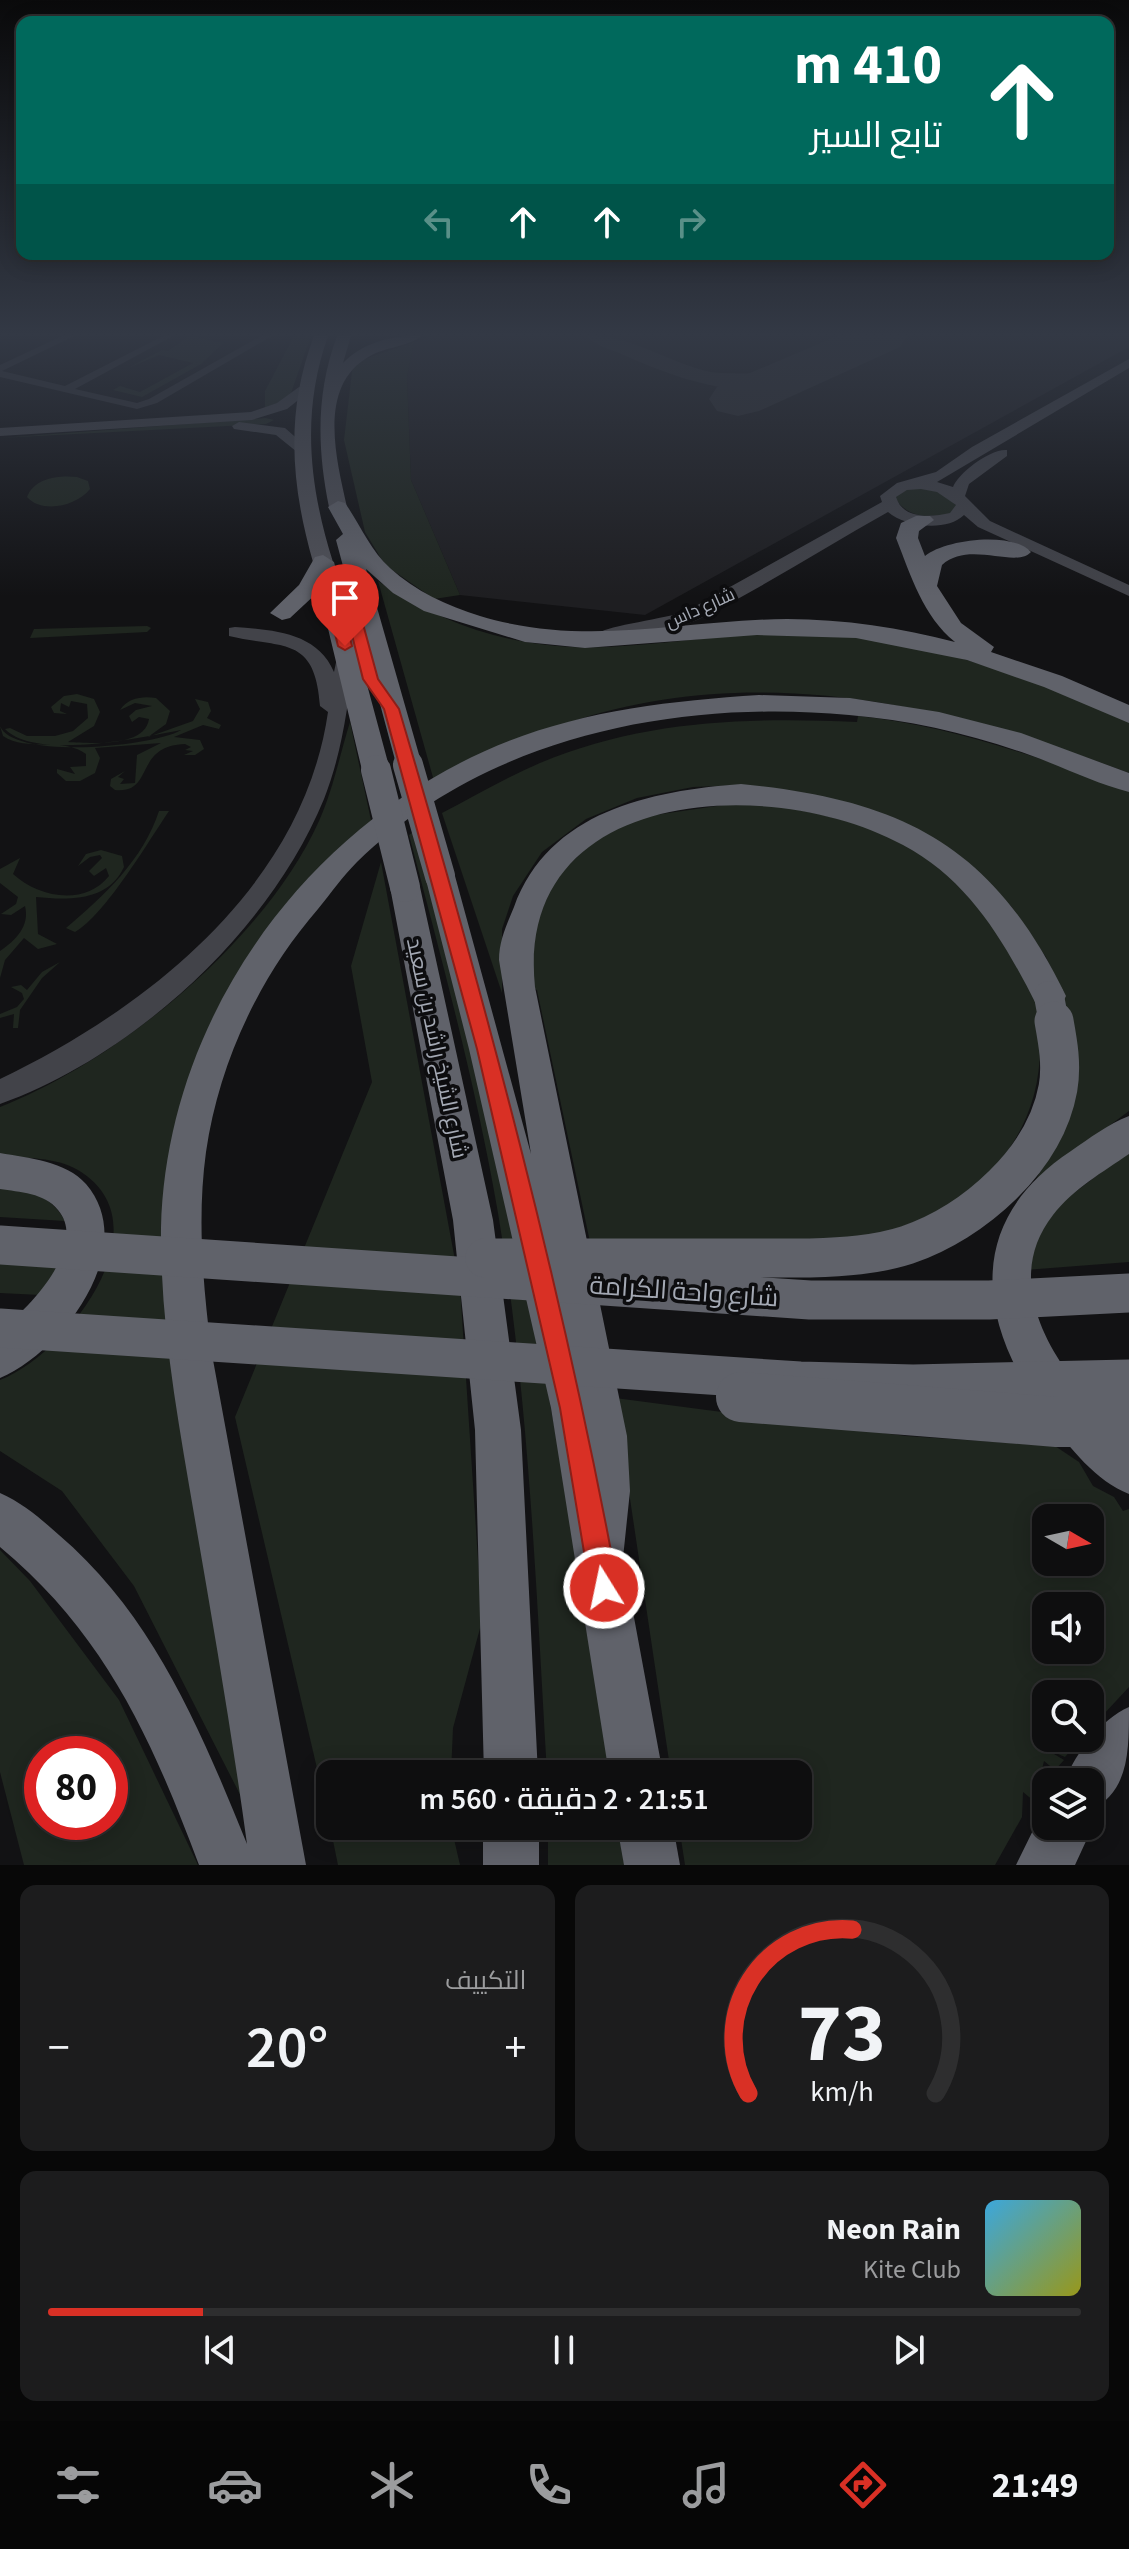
<!DOCTYPE html>
<html lang="ar">
<head>
<meta charset="utf-8">
<style>
  :root { --surface:#0e0e0f; --page:#1c1c1d; --text:#f1f3f6; --muted:#9b9c9e; --line:#2e2e2f; --accent:#d93025 }
  body { margin:0; font-family:"Source Sans 3",Cairo,sans-serif; background:var(--page); color:var(--text); direction:rtl; height:100vh; display:flex; flex-direction:column; font-size:30px; white-space:nowrap }
  * { box-sizing:border-box; margin:0 }
  p { font-size:26px; color:var(--muted) }
  .icon { flex:none; width:44px; height:44px; fill:none; stroke:currentColor; stroke-width:2; stroke-linecap:round; stroke-linejoin:round }
  .map { position:relative; height:1865px; overflow:hidden; direction:ltr }
  .panel { display:flex; flex-direction:column; gap:20px; padding:20px; background:#080808; flex:1 }
  .panel>* { flex:none }
  .top-card { position:absolute; left:16px; top:16px; width:1098px; height:244px; border-radius:16px; box-shadow:0 4px 20px #0003,0 0 0 2px var(--line); direction:rtl; background:#00695c; color:#fff; overflow:hidden }
  .needle { width:52px; rotate:99deg }
  .controls { position:absolute; left:1032px; top:1504px; display:grid; gap:16px }
  .controls a { display:grid; place-items:center; width:72px; height:72px; border-radius:16px; background:var(--surface); box-shadow:0 4px 20px #0003,0 0 0 2px var(--line); font-size:40px }
  .speed { position:absolute; left:24px; top:1736px; display:flex; gap:16px; font-size:40px; font-weight:700; text-align:center }
  .speed>* { display:grid; place-content:center; width:104px; height:104px; border-radius:50%; background:var(--surface); box-shadow:0 4px 20px #0003,0 0 0 2px var(--line); line-height:1 }
  .speed .limit { border:12px solid #d22; background:#fff; color:#111 }
  .pin { position:absolute; display:grid; place-items:center; width:68px; height:68px; color:#fff; margin:-82px -34px; border-radius:50% 50% 50% 0; rotate:-45deg; box-shadow:0 0 8px #0007 }
  .pin .icon { rotate:45deg }
  .me { position:absolute; width:88px; margin:-44px; rotate:350deg; stroke-linejoin:round; filter:drop-shadow(0 0 6px #0008) }
  .turn { display:flex; align-items:center; gap:28px; height:168px; padding:0 40px; font-size:36px }
  .turn .icon { width:104px; height:104px; stroke-width:2.5 }
  .turn b { display:block; font-size:56px; line-height:68px }
  .lanes { display:flex; align-items:center; height:76px; padding:0 40px; background:#0003; justify-content:center; gap:40px; direction:ltr }
  .lanes .off { opacity:.35 }
  .big { font-size:60px; font-weight:600; line-height:1.1 }
  .panel .tile { flex:1; display:flex; flex-direction:column; justify-content:center; gap:12px; min-width:0; padding:0 28px; border-radius:16px; background:var(--page) }
  .panel .dial { align-items:center; gap:0 }
  .dial svg { height:208px; overflow:visible; fill:none; stroke:var(--line); stroke-width:7; stroke-linecap:round; text-anchor:middle }
  .dial text { fill:var(--text); stroke:none }
  .song { display:flex; align-items:center; gap:24px }
  .cover { width:96px; height:96px; border-radius:12px; background:linear-gradient(135deg,hsl(200 70% 55%),hsl(60 70% 35%)) }
  .played { height:8px; border-radius:4px; background:linear-gradient(90deg,var(--accent) 15%,var(--line) 15%) }
  .keys { display:flex; justify-content:space-around; direction:ltr }
  .heat { display:flex; justify-content:space-between; align-items:center; font-size:44px; direction:ltr }
  .panel .tiles { flex:1; display:grid; gap:20px; grid-template-columns:1fr 1fr }
  .tile:last-child { grid-column:span 2 }
  .trip { position:absolute; left:316px; top:1760px; width:496px; height:80px; border-radius:16px; background:var(--surface); box-shadow:0 4px 20px #0003,0 0 0 2px var(--line); font-weight:600; line-height:80px; text-align:center; direction:rtl }
  .tab-bar { display:flex; height:128px; justify-content:space-around; align-items:center; background:#060606; color:var(--muted) }
  .tab-bar .icon { width:56px; height:56px }
  .tab-bar .on { color:var(--accent) }
  .tab-bar b { font-size:36px; color:var(--text) }
  .map>svg:first-child { display:block }
</style>
</head>
<body>
<div class="map">
<svg width="1129" height="1865" viewBox="0 0 1129 1865">
  <rect width="100%" height="100%" fill="#121214"/>
  <polygon fill="#1e1e21" points="433,336 1129,336 1129,347 645,615 460,595 411,480 407,377 414,342"/>
  <g fill="#1f261f" fill-rule="evenodd">
    <polygon points="189,336 223,343 201,364 142,397 113,390 120,386 140,392 193,363 159,355 128,368 162,350 168,351"/>
    <polygon points="294,336 311,336 291,393 285,400 265,408 265,391"/>
    <polygon points="414,342 407,377 411,480 460,595 434,599 385,565 365,532 344,440 353,363"/>
    <polygon points="266,418 274,420 266,424 0,438"/>
    <path d="M77,477L88,481L90,489C77,506 42,514 27,497C34,478 59,475 77,477Z"/>
    <path d="M912,487L941,491L957,506L951,514C926,517 909,519 894,497Z"/>
    <path d="M378,581C448,628 522,651 607,647C686,643 765,627 844,635C945,645 1036,682 1129,720V773C949,705 757,659 567,723C522,738 478,762 434,781Z"/>
    <polygon points="147,626 151,628 147,632 30,638 34,629"/>
    <path d="M77,694L94,699L100,712L94,726L68,742C90,743 145,748 149,719L139,717L132,722L129,716L136,710L152,706L135,703L120,710C128,698 142,696 156,698L170,711L166,724L148,737L193,721L200,709L195,699L208,702L211,711L207,718L221,725L219,729L203,725L174,737L200,740L204,749L195,755H184L193,751L185,750L191,747L185,744C133,746 155,794 115,790L110,786L111,779L125,771L118,777L124,779L120,784L135,783L137,755L161,743L95,748L100,758L95,773L80,781H66L57,773V769L75,774L70,767L86,766V754C64,737 27,752 3,736L0,726C14,760 153,747 181,730C143,737 36,761 5,729L10,728L27,736H55L73,731L88,718L87,704L71,701L69,707L61,703L60,711L67,714L54,713L51,707L64,696Z"/>
    <path d="M858,716C953,726 1039,758 1129,790V1111L1035,1181L1057,1143L1069,1016L1046,957L1011,906L827,798L745,785L693,787L637,798L586,819L542,852L513,896L502,929V993L442,813C475,796 507,777 540,763C642,720 748,717 857,722Z"/>
    <path d="M350,722L372,825L330,861L187,1113L255,1824L134,1586L62,1491L0,1451V1380C67,1354 168,1224 78,1170C56,1157 25,1158 0,1156V1107C120,1060 266,939 319,821C333,790 340,754 350,722Z"/>
    <path d="M751,801C809,812 867,820 918,852C952,873 975,900 997,933C1007,947 1021,962 1028,978C1038,997 1040,1021 1040,1042C1042,1124 994,1188 919,1220C863,1245 801,1242 741,1242C690,1242 640,1242 590,1242L537,990L531,987L529,942L555,878L594,841L641,817Z"/>
    <path d="M159,811H169C148,842 105,915 75,932L66,928C104,896 143,860 159,811Z"/>
    <path d="M421,826L486,1060L619,1774H547C536,1587 529,1398 498,1213C476,1085 442,961 409,835Z"/>
    <path d="M101,850L122,856L124,867C108,902 68,900 36,897L38,934L57,944L38,949L24,938L5,960L0,978V951C16,940 30,926 25,906L11,915L1,914L16,904L18,897L0,883V869L20,858L13,874C38,897 84,907 109,876L106,868L94,876L89,871L102,858L100,855L90,857L78,866L86,854Z"/>
    <polygon points="381,862 460,1287 482,1621 453,1728 451,1774 330,1774 330,1824 235,1417 372,1082 351,966"/>
    <polygon points="60,962 42,978 20,1010 18,1028 13,1028 14,1014 0,1018 0,1014 17,1007 24,999 22,993 11,987 21,985 27,990 42,972"/>
    <polygon points="1129,1151 1129,1262 1025,1270 1040,1219"/>
    <path d="M0,1185C28,1187 51,1196 65,1221L0,1217Z"/>
    <polygon points="0,1258 79,1261 61,1296 0,1293"/>
    <path d="M615,1398L906,1436L1055,1446L1079,1462L1093,1486L1114,1497L1123,1511L1129,1509V1687L1090,1729V1694H1046V1738H1082L1065,1757L1044,1748L1064,1760L1055,1770L1044,1761L1040,1778L1046,1785L1034,1801L1023,1792L1022,1817L995,1865H685L679,1826H798V1774H671ZM1046,1518H1090V1562H1046ZM1046,1606H1090V1650H1046Z"/>
    <path d="M0,1550L30,1581L119,1700L198,1865H24L0,1772ZM110,1754V1822H42V1754Z"/>
    <polygon points="330,1826 451,1826 460,1865 338,1865"/>
    <polygon points="548,1826 623,1826 627,1865 548,1865"/>
  </g>
  <g fill="none" stroke-linecap="round" stroke-linejoin="round">
    <path fill="#2e2f33" fill-rule="evenodd" d="M587,336C631,334 668,363 711,372C729,375 788,371 795,380L792,385C733,400 673,377 619,353C609,349 594,345 587,336Z"/>
    <polygon fill="#2e2f33" fill-rule="evenodd" points="837,336 907,336 900,347 759,411 738,416 717,411 709,399 717,387"/>
    <polygon fill="#333439" fill-rule="evenodd" points="62,336 74,336 2,371 65,386 163,336 173,336 75,389 137,403 149,399 261,336 272,336 157,403 137,409 0,377 0,365"/>
    <g fill="#424349" fill-rule="evenodd">
      <path d="M1129,359V368L937,482L953,487C958,473 991,448 1007,450V456L969,484L965,496L990,521L1129,585V596L978,527L964,515C947,532 905,527 888,512C825,547 764,587 699,619C682,627 612,646 599,633C607,626 667,618 685,612L882,502L880,496L897,483L936,472L972,447ZM921,489L937,492L956,505L950,513C932,517 903,520 896,497L907,490Z"/>
      <polygon points="299,387 311,390 287,409 252,420 0,436 0,428 251,412 277,403"/>
      <polygon points="239,422 285,428 309,449 297,452 276,435 234,429 232,426"/>
      <path d="M235,627C272,630 317,632 334,672L338,653L345,651L354,657C348,706 342,753 324,799C270,931 134,1056 0,1104V1079C148,1008 303,886 328,712L320,706C315,635 283,649 229,636V628Z"/>
    </g>
    <g fill="#505158" fill-rule="evenodd">
      <path d="M314,336H328C301,412 309,486 333,562L323,568L313,562C291,485 285,412 314,336Z"/>
      <path d="M337,336H351L343,363C363,342 393,335 421,336C408,347 385,347 370,356C317,385 336,458 347,507L338,512L329,507C317,448 316,393 337,336Z"/>
    </g>
    <g fill="#60626a" fill-rule="evenodd">
      <path d="M338,501L345,503C360,524 370,550 390,568C415,591 448,606 480,616C587,648 680,620 787,619C844,619 901,628 955,642C923,616 911,576 896,538L901,523L916,516H930L934,520L919,531L918,538L925,556C945,539 1013,531 1031,552C1016,569 969,540 942,565L937,586L961,623L994,647L991,652L1062,676L1129,705V723L1044,687L967,660L856,638L757,635L585,648L525,642L424,611L393,593L366,569L422,765L418,771H398L336,540L343,534L328,507Z"/>
      <polygon points="323,555 334,562 390,770 386,776 366,776 362,770 319,591 290,618 282,620 270,613 299,585 315,557"/>
      <path d="M759,695L850,698L939,712L1021,733L1129,773V792C1094,783 1061,766 1027,754C970,734 910,720 849,715C676,699 485,737 357,862C343,876 331,893 318,909C259,977 219,1063 206,1152C197,1218 203,1284 211,1349L306,1865H199C152,1740 106,1635 0,1547V1493C23,1503 41,1519 59,1535C154,1616 201,1731 247,1844C232,1734 213,1624 194,1514C178,1420 160,1324 161,1228C166,1023 300,834 485,751C571,712 665,701 759,695Z"/>
      <path d="M741,784C903,800 993,845 1066,996L1061,1006L1049,1010L1037,1006C1004,941 969,880 903,845C773,774 514,785 535,987L627,1436L630,1491L623,1558L663,1774H609L551,1408L469,1049L425,876L429,868L440,865L451,868L455,876L531,1154L499,960C499,941 507,924 514,907C549,811 650,791 741,784Z"/>
      <polygon points="405,876 416,879 420,887 493,1220 521,1430 538,1774 484,1774 475,1430 453,1220 390,887 394,879"/>
      <path d="M1129,1116V1154C1103,1172 1073,1189 1053,1215C992,1293 1071,1388 1129,1440V1494C1096,1481 1070,1448 1049,1420C978,1326 962,1223 1071,1151C1090,1138 1108,1124 1129,1116Z"/>
      <path d="M0,1153C28,1158 66,1161 86,1184C141,1248 62,1352 0,1378V1330C28,1310 89,1246 58,1210C45,1193 19,1192 0,1189Z"/>
      <path d="M1129,1707C1129,1753 1129,1791 1090,1811V1782H1064C1076,1753 1100,1720 1129,1707Z"/>
      <polygon points="1045,1806 1046,1826 1090,1826 1090,1819 1093,1826 1075,1865 1016,1865"/>
      <rect x="483" y="1826" width="56" height="39"/>
      <polygon points="617,1826 673,1826 680,1865 624,1865"/>
    </g>
    <g stroke="#60626a" stroke-width="30">
      <polyline points="408,765 440,876"/>
      <polyline points="376,770 405,887"/>
      <polyline points="1049,996 1054,1023"/>
    </g>
    <g stroke="#60626a" stroke-width="39">
      <polyline points="0,1245 810,1300 989,1300 1129,1293"/>
      <path d="M485,1258H810C843,1257 876,1255 907,1245C974,1222 1045,1160 1058,1088C1062,1065 1058,1043 1054,1021"/>
      <polyline points="0,1328 800,1381 913,1384 1129,1379"/>
    </g>
    <polyline stroke="#60626a" stroke-width="50" points="741,1397 1057,1422 1129,1422"/>
  </g>
  <linearGradient id="sky" x2="0" y2="1"><stop stop-color="#0a0a0b"/><stop offset="0.56" stop-color="#333945"/><stop offset="1" stop-color="#333945" stop-opacity="0"/></linearGradient>
  <rect width="1129" height="597" fill="url(#sky)"/>
  <path fill="#d93025" stroke="#8d1f18" stroke-width="2" d="M335,601L360,613L378,679L399,709C485,999 563,1290 618,1588L614,1598L604,1602L594,1598L590,1588L560,1408L477,1049L384,709L363,679L347,615L344,613L352,646L345,650L338,646L328,605Z"/>
  <g text-anchor="middle" stroke-width="7" stroke-linejoin="round" paint-order="stroke">
    <g font-size="18" fill="#a4a9b4" stroke="#0d0d0f">
      <text transform="translate(700 608) rotate(-24)" y="6">شارع داس</text>
    </g>
    <g font-size="22" fill="#a4a9b4" stroke="#0d0d0f">
      <text transform="translate(438 1048) rotate(78)" y="8">شارع الشيخ راشد بن سعيد</text>
    </g>
    <g font-size="26" fill="#a4a9b4" stroke="#0d0d0f">
      <text transform="translate(684 1291) rotate(4)" y="9">شارع واحة الكرامة</text>
    </g>
  </g>
</svg>
<div class="controls">
<a><svg class="needle" viewBox="-14 -14 28 28"><path d="M0-13l5 13h-10z" fill="#e53935"/><path d="M0 13l5-13h-10z" fill="#9b9c9e"/></svg></a>
<a><svg class="icon" aria-label="sound" viewBox="0 0 24 24"><path d="M4 9h4l5-4v14l-5-4H4zM17 9q2 3 0 6"/></svg></a>
<a><svg class="icon" aria-label="search" viewBox="0 0 24 24"><circle cx="10" cy="10" r="6"/><path d="M15 15l6 6"/></svg></a>
<a><svg class="icon" aria-label="layers" viewBox="0 0 24 24"><path d="M12 4l9 5-9 5-9-5zM3 14l9 5 9-5"/></svg></a>
</div>
<div class="speed"><div class="limit">80</div></div>
<div class="pin" style="left:345px;top:646px;background:#d93025"><svg class="icon" aria-label="arrive" viewBox="0 0 24 24"><path d="M6 21V4h12l-3 4 3 4H6"/></svg></div>
<svg class="me" style="left:604px;top:1588px" viewBox="-20 -20 40 40"><circle r="17" fill="#d93025" stroke="#fff" stroke-width="3"/><path d="M0-11L8 9 0 5-8 9z" fill="#fff"/></svg>
<div class="trip">21:51 · 2 دقيقة · 560 m</div>
<div class="top-card">
<div class="turn"><svg class="icon" aria-label="ahead" viewBox="0 0 24 24"><path d="M12 20V5M6 11l6-6 6 6"/></svg><div><b>410 m</b>تابع السير</div></div>
<div class="lanes"><svg class="icon off" aria-label="left" viewBox="0 0 24 24"><path d="M17 20v-9H6M10 6l-5 5 5 5"/></svg><svg class="icon" aria-label="ahead" viewBox="0 0 24 24"><path d="M12 20V5M6 11l6-6 6 6"/></svg><svg class="icon" aria-label="ahead" viewBox="0 0 24 24"><path d="M12 20V5M6 11l6-6 6 6"/></svg><svg class="icon off" aria-label="right" viewBox="0 0 24 24"><path d="M7 20v-9h11M14 6l5 5-5 5"/></svg></div>
</div>
</div>
<section class="panel">
<div class="tiles">
<div class="tile dial"><svg viewBox="0 0 100 80">
<path d="M14 69A42 42 0 1 1 86 69"/>
<path d="M14 69A42 42 0 0 1 54 6" stroke="#d93025"/>
<text x="50" y="56" font-size="32" font-weight="700">73</text>
<text x="50" y="72" font-size="11">km/h</text>
</svg></div>
<div class="tile"><p>التكييف</p>
<div class="heat"><a>−</a><b class="big">20°</b><a>+</a></div>
</div>
<div class="tile">
<div class="song"><i class="cover"></i><div><b>Neon Rain</b><p>Kite Club</p></div></div>
<div class="played"></div>
<div class="keys"><svg class="icon" aria-label="previous" viewBox="0 0 24 24"><path d="M18 5L8 12l10 7zM5 5v14"/></svg><svg class="icon" aria-label="pause" viewBox="0 0 24 24"><path d="M8 5v14M16 5v14"/></svg><svg class="icon" aria-label="next" viewBox="0 0 24 24"><path d="M6 5l10 7-10 7zM19 5v14"/></svg></div>
</div>
</div>
</section>
<nav class="tab-bar">
<b>21:49</b>
<svg class="icon on" aria-label="directions" viewBox="0 0 24 24"><path d="M12 3l9 9-9 9-9-9zM9 14v-3h6M13 9l2 2-2 2"/></svg>
<svg class="icon" aria-label="music" viewBox="0 0 24 24"><path d="M9 18V5l10-2v13"/><circle cx="6" cy="18" r="3"/><circle cx="16" cy="16" r="3"/></svg>
<svg class="icon" aria-label="phone" viewBox="0 0 24 24"><path d="M5 4h4l2 5-3 2q2 4 5 5l2-3 5 2v4C11 20 4 13 5 4z"/></svg>
<svg class="icon" aria-label="climate" viewBox="0 0 24 24"><path d="M12 3v18M4 7l16 10M4 17L20 7"/></svg>
<svg class="icon" aria-label="car" viewBox="0 0 24 24"><path d="M5 17H2v-5l4-1 3-4h7l3 4 3 1v5h-3M9 17h6M6 11h13"/><circle cx="7" cy="17" r="2"/><circle cx="17" cy="17" r="2"/></svg>
<svg class="icon" aria-label="filters" viewBox="0 0 24 24"><path d="M4 7h16M4 17h16"/><circle cx="9" cy="7" r="2"/><circle cx="15" cy="17" r="2"/></svg>
</nav>
</body>
</html>
